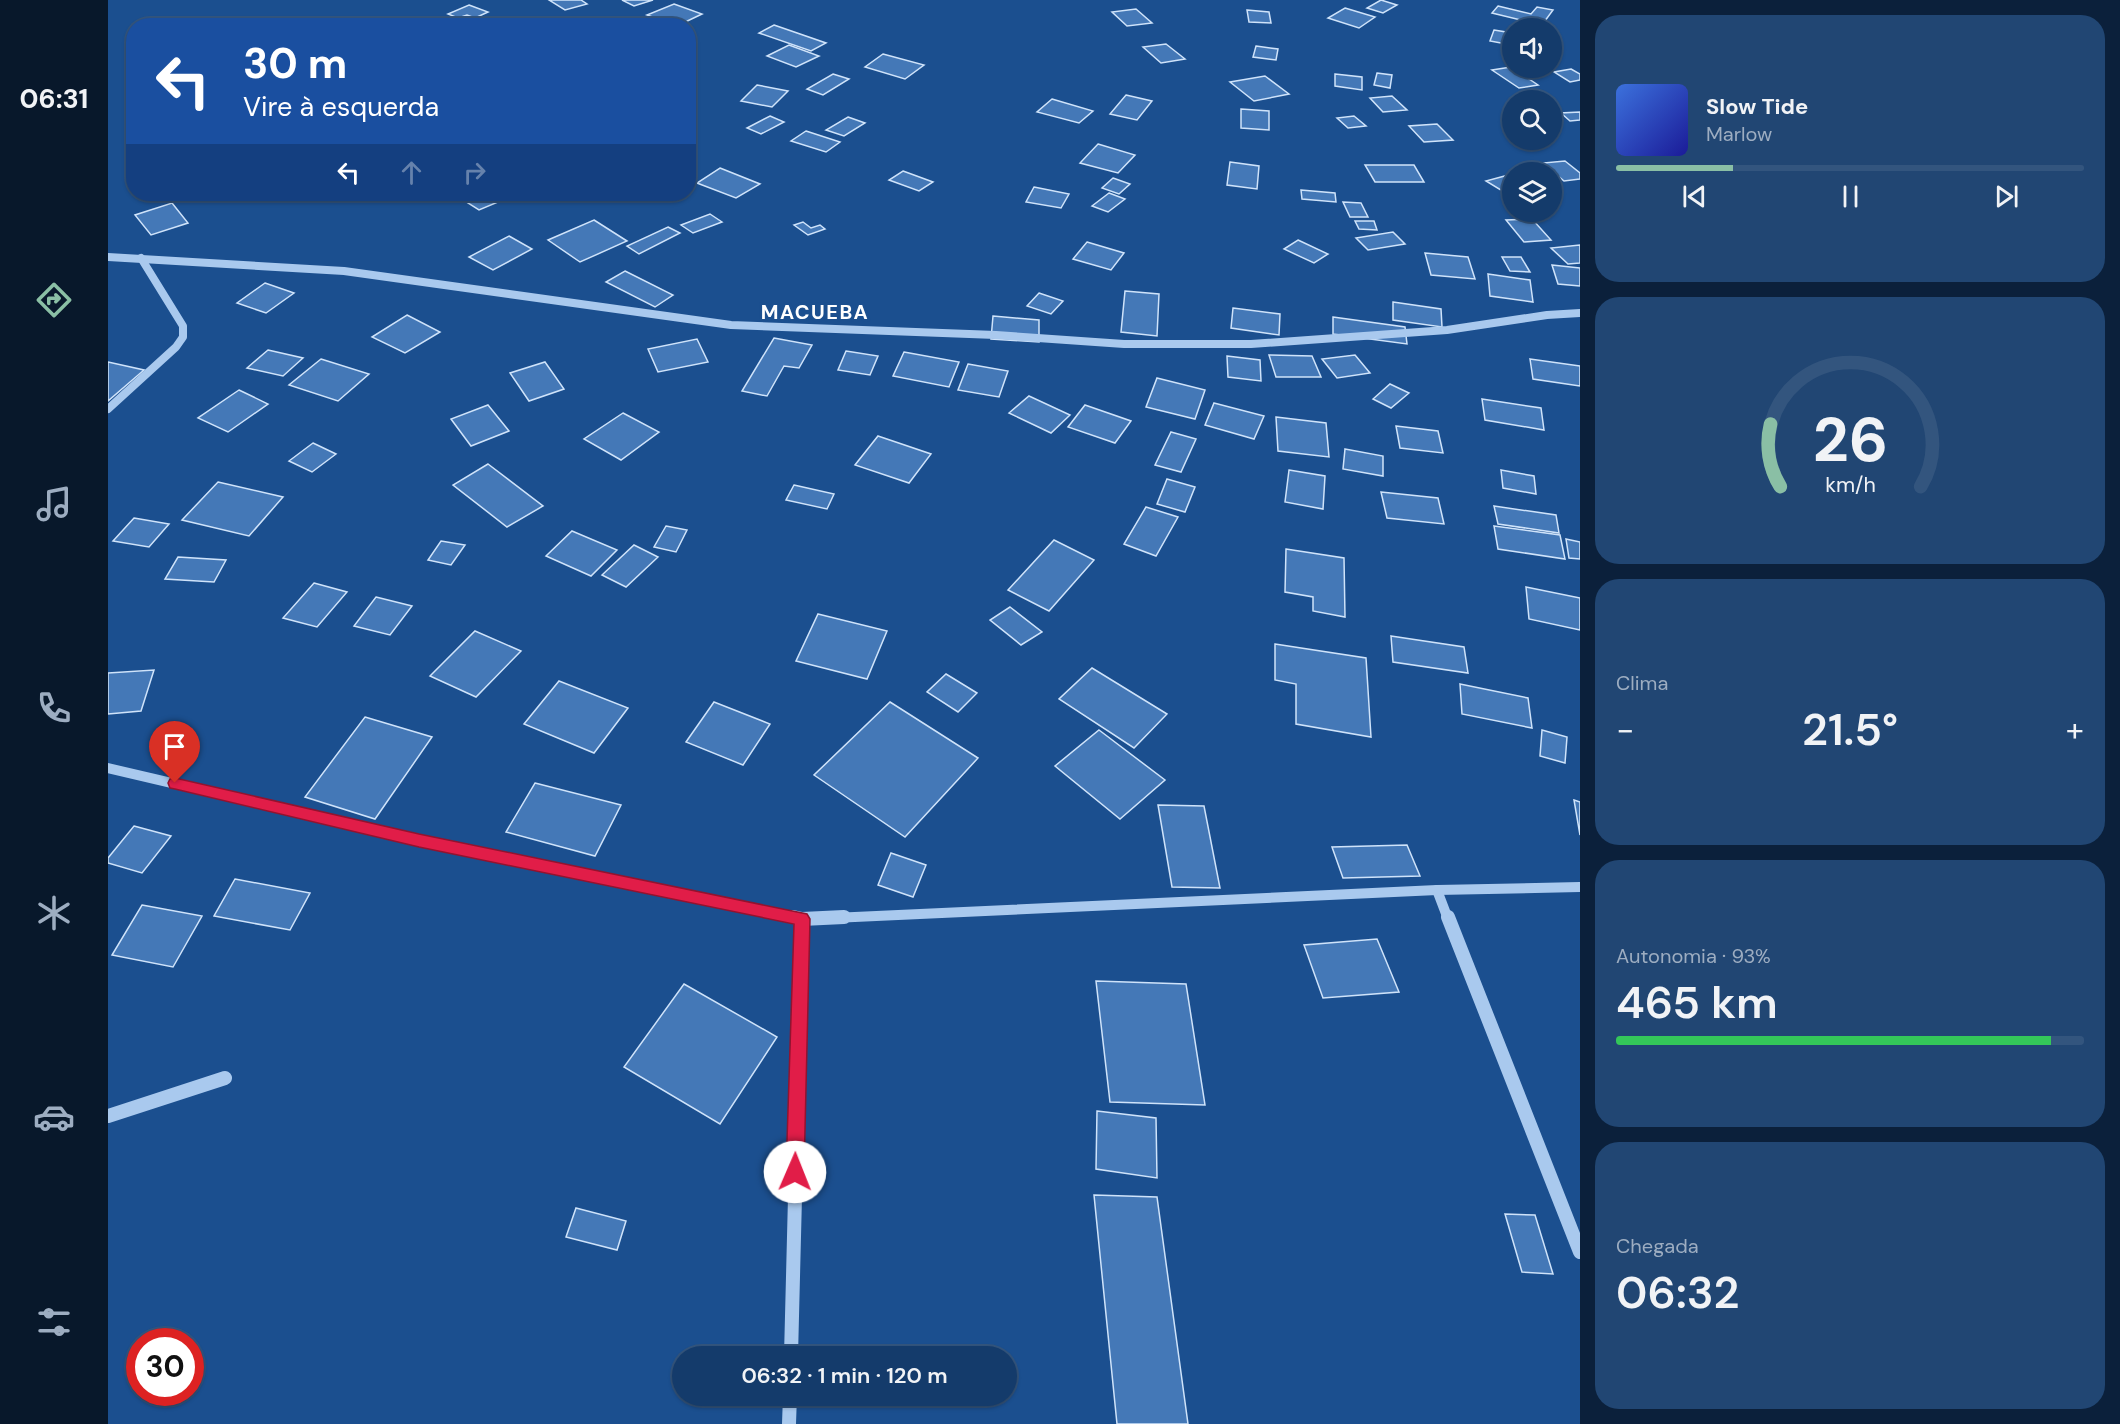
<!DOCTYPE html>
<html lang="pt">
<head>
<meta charset="utf-8">
<style>
  :root { --surface:#143b6b; --page:#214673; --text:#f1f3f6; --muted:#9dadc1; --line:#33557e; --accent:#8abfa5 }
  body { margin:0; font-family:"DM Sans",sans-serif; background:var(--page); color:var(--text); height:100vh; display:flex; flex-direction:column; font-size:22px; white-space:nowrap }
  * { box-sizing:border-box; margin:0 }
  p { font-size:20px; color:var(--muted) }
  .icon { flex:none; width:33px; height:33px; fill:none; stroke:currentColor; stroke-width:2; stroke-linecap:round; stroke-linejoin:round }
  .map { position:relative; flex:1; overflow:hidden }
  .panel { display:flex; flex-direction:column; gap:15px; padding:15px; background:#0b203b; width:540px }
  .panel>* { flex:none }
  .top-card { position:absolute; left:18px; top:18px; width:570px; height:183px; border-radius:24px; box-shadow:0 2px 4px #0004,0 0 0 2px var(--line); background:#1a4fa0; color:#fff; overflow:hidden }
  .tools { position:absolute; left:1394px; top:18px; display:grid; gap:12px }
  .tools a { display:grid; place-items:center; width:60px; height:60px; border-radius:50%; background:var(--surface); box-shadow:0 2px 4px #0004,0 0 0 2px var(--line); font-size:30px }
  .speed { position:absolute; left:18px; top:1328px; display:flex; gap:12px; font-size:30px; font-weight:700; text-align:center }
  .speed>* { display:grid; place-content:center; width:78px; height:78px; border-radius:50%; background:var(--surface); box-shadow:0 2px 4px #0004,0 0 0 2px var(--line); line-height:1 }
  .speed .limit { border:9px solid #d22; background:#fff; color:#111 }
  .pin { position:absolute; display:grid; place-items:center; width:51px; height:51px; color:#fff; margin:-62px -26px; border-radius:50% 50% 50% 0; rotate:-45deg; box-shadow:0 0 6px #0007 }
  .pin .icon { rotate:45deg }
  .me { position:absolute; width:66px; margin:-33px; rotate:1deg; stroke-linejoin:round; filter:drop-shadow(0 0 4px #0008) }
  .turn { display:flex; align-items:center; gap:21px; height:126px; padding:0 18px; font-size:27px }
  .turn .icon { width:78px; height:78px; stroke-width:2.5 }
  .turn b { display:block; font-size:42px; line-height:51px }
  .lanes { display:flex; align-items:center; height:57px; padding:0 18px; background:#0003; justify-content:center; gap:30px; direction:ltr }
  .lanes .off { opacity:.35 }
  .big { font-size:45px; font-weight:600; line-height:1.1 }
  .panel .card { flex:1; display:flex; flex-direction:column; justify-content:center; gap:9px; min-width:0; padding:0 21px; border-radius:24px; background:var(--page) }
  .panel .dial { align-items:center; gap:0 }
  .dial svg { height:156px; overflow:visible; fill:none; stroke:var(--line); stroke-width:7; stroke-linecap:round; text-anchor:middle }
  .dial text { fill:var(--text); stroke:none }
  .song { display:flex; align-items:center; gap:18px }
  .cover { width:72px; height:72px; border-radius:9px; background:linear-gradient(135deg,hsl(220 70% 55%),hsl(240 70% 35%)) }
  .played { height:6px; border-radius:3px; background:linear-gradient(90deg,var(--accent) 25%,var(--line) 25%) }
  .keys { display:flex; justify-content:space-around; direction:ltr }
  .heat { display:flex; justify-content:space-between; align-items:center; font-size:33px; direction:ltr }
  .charge { height:9px; border-radius:4px; background:linear-gradient(90deg,#34c759 93%,var(--line) 0) }
  .trip { position:absolute; left:564px; top:1346px; width:345px; height:60px; border-radius:30px; background:var(--surface); box-shadow:0 2px 4px #0004,0 0 0 2px var(--line); font-weight:600; line-height:60px; text-align:center }
  main { display:flex; flex:1; min-height:0 }
  .dock { display:flex; flex-direction:column; width:108px; justify-content:space-around; align-items:center; background:#08182b; color:var(--muted) }
  .dock .icon { width:42px; height:42px }
  .dock .selected { color:var(--accent) }
  .dock b { font-size:27px; color:var(--text) }
  .map>svg:first-child { display:block }
</style>
</head>
<body>
<main>
<nav class="dock">
<b>06:31</b>
<svg class="icon selected" aria-label="directions" viewBox="0 0 24 24"><path d="M12 3l9 9-9 9-9-9zM9 14v-3h6M13 9l2 2-2 2"/></svg>
<svg class="icon" aria-label="music" viewBox="0 0 24 24"><path d="M9 18V5l10-2v13"/><circle cx="6" cy="18" r="3"/><circle cx="16" cy="16" r="3"/></svg>
<svg class="icon" aria-label="phone" viewBox="0 0 24 24"><path d="M5 4h4l2 5-3 2q2 4 5 5l2-3 5 2v4C11 20 4 13 5 4z"/></svg>
<svg class="icon" aria-label="climate" viewBox="0 0 24 24"><path d="M12 3v18M4 7l16 10M4 17L20 7"/></svg>
<svg class="icon" aria-label="car" viewBox="0 0 24 24"><path d="M5 17H2v-5l4-1 3-4h7l3 4 3 1v5h-3M9 17h6M6 11h13"/><circle cx="7" cy="17" r="2"/><circle cx="17" cy="17" r="2"/></svg>
<svg class="icon" aria-label="filters" viewBox="0 0 24 24"><path d="M4 7h16M4 17h16"/><circle cx="9" cy="7" r="2"/><circle cx="15" cy="17" r="2"/></svg>
</nav>
<div class="map">
<svg width="1472" height="1424" viewBox="0 0 1472 1424">
  <rect width="100%" height="100%" fill="#1b4f8f"/>
  <g fill="#4478b7" stroke="#cfe3fa" stroke-width="1.5">
    <polygon points="441,0 473,0 479,4 457,10"/>
    <polygon points="514,0 545,0 526,6"/>
    <polygon points="1273,0 1289,5 1275,13 1259,8"/>
    <polygon points="566,4 594,14 569,26 539,15"/>
    <polygon points="361,5 380,12 367,18 359,15 350,18 340,14"/>
    <polygon points="1390,6 1423,14 1429,7 1445,10 1434,25 1384,13"/>
    <polygon points="1237,8 1267,17 1251,28 1220,18"/>
    <polygon points="1028,9 1044,23 1019,26 1004,12"/>
    <polygon points="1139,10 1161,12 1163,23 1141,22"/>
    <polygon points="666,25 718,43 703,51 651,33"/>
    <polygon points="1386,30 1404,33 1404,45 1382,41"/>
    <polygon points="1058,44 1077,59 1053,63 1035,47"/>
    <polygon points="681,45 711,56 688,67 659,56"/>
    <polygon points="1148,46 1170,49 1168,60 1145,57"/>
    <polygon points="775,54 816,65 797,79 757,67"/>
    <polygon points="1403,67 1430,85 1411,88 1384,70"/>
    <polygon points="1463,69 1472,74 1472,80 1462,82 1446,72"/>
    <polygon points="1269,73 1284,75 1282,88 1266,85"/>
    <polygon points="725,74 741,79 715,95 699,89"/>
    <polygon points="1227,74 1254,77 1254,90 1227,86"/>
    <polygon points="1157,76 1181,94 1146,101 1122,82"/>
    <polygon points="649,85 680,91 664,107 633,101"/>
    <polygon points="1018,95 1044,101 1029,120 1002,114"/>
    <polygon points="1284,96 1299,110 1275,112 1262,98"/>
    <polygon points="944,99 985,111 971,123 929,112"/>
    <polygon points="1133,109 1161,111 1161,130 1133,128"/>
    <polygon points="1472,112 1472,120 1462,121 1453,113"/>
    <polygon points="662,116 676,122 653,134 639,128"/>
    <polygon points="1246,116 1258,126 1240,128 1229,118"/>
    <polygon points="740,117 757,123 736,136 718,130"/>
    <polygon points="1329,124 1345,140 1316,142 1301,126"/>
    <polygon points="698,131 732,142 718,152 683,141"/>
    <polygon points="990,144 1027,155 1010,173 972,163"/>
    <polygon points="1457,161 1472,173 1472,179 1456,181 1435,163"/>
    <polygon points="1122,162 1151,166 1149,189 1119,185"/>
    <polygon points="1257,165 1306,165 1316,182 1267,182"/>
    <polygon points="612,168 652,184 628,198 589,183"/>
    <polygon points="795,171 825,182 811,191 781,180"/>
    <polygon points="1404,174 1404,190 1396,192 1378,181"/>
    <polygon points="1005,178 1022,184 1011,194 994,188"/>
    <polygon points="926,187 961,194 953,208 918,202"/>
    <polygon points="1193,190 1227,193 1228,202 1194,199"/>
    <polygon points="1001,193 1017,199 1000,212 984,206"/>
    <polygon points="362,194 397,194 402,197 371,210 352,198"/>
    <polygon points="413,194 445,194 438,200"/>
    <polygon points="1235,202 1253,203 1260,217 1242,217"/>
    <polygon points="64,203 80,223 43,235 27,215"/>
    <polygon points="602,214 614,222 585,233 573,225"/>
    <polygon points="1424,219 1443,240 1416,242 1398,220"/>
    <polygon points="486,220 519,241 472,262 440,240"/>
    <polygon points="1247,221 1266,221 1269,230 1251,229"/>
    <polygon points="695,222 703,228 712,225 717,229 700,235 686,225"/>
    <polygon points="560,227 572,233 531,254 519,246"/>
    <polygon points="1285,232 1297,244 1260,250 1248,238"/>
    <polygon points="401,236 424,249 385,270 361,257"/>
    <polygon points="1190,240 1220,254 1206,263 1176,249"/>
    <polygon points="979,242 1016,253 1003,270 965,259"/>
    <polygon points="1472,245 1472,263 1460,264 1443,248"/>
    <polygon points="1317,253 1360,257 1367,279 1323,275"/>
    <polygon points="1394,257 1413,257 1422,272 1402,271"/>
    <polygon points="1444,265 1472,268 1472,286 1450,284"/>
    <polygon points="517,271 565,295 547,307 498,282"/>
    <polygon points="1380,274 1422,280 1425,302 1382,296"/>
    <polygon points="157,283 186,293 158,313 129,303"/>
    <polygon points="1017,291 1051,294 1049,336 1013,332"/>
    <polygon points="931,293 955,301 943,314 919,306"/>
    <polygon points="1285,302 1333,309 1334,327 1285,320"/>
    <polygon points="1125,308 1172,314 1171,335 1123,328"/>
    <polygon points="299,315 332,332 297,353 264,337"/>
    <polygon points="885,316 931,320 931,342 883,339"/>
    <polygon points="1225,317 1297,327 1299,344 1225,334"/>
    <polygon points="666,338 704,345 691,368 676,366 659,396 634,391"/>
    <polygon points="589,339 600,362 550,372 540,349"/>
    <polygon points="160,350 195,358 175,376 139,368"/>
    <polygon points="738,351 770,356 762,375 730,370"/>
    <polygon points="796,352 851,362 841,387 785,376"/>
    <polygon points="1161,355 1204,356 1213,377 1168,377"/>
    <polygon points="1247,355 1262,373 1229,378 1214,359"/>
    <polygon points="1119,356 1152,360 1153,381 1120,377"/>
    <polygon points="213,359 261,374 230,401 181,385"/>
    <polygon points="1422,359 1472,366 1472,386 1425,379"/>
    <polygon points="0,362 36,370 0,401"/>
    <polygon points="437,362 456,389 421,401 402,373"/>
    <polygon points="860,364 900,371 891,397 850,390"/>
    <polygon points="1049,378 1097,390 1087,419 1038,407"/>
    <polygon points="1282,384 1301,393 1283,408 1265,399"/>
    <polygon points="131,390 160,404 120,432 90,418"/>
    <polygon points="921,396 962,415 943,433 901,413"/>
    <polygon points="1374,399 1433,408 1436,430 1377,420"/>
    <polygon points="1106,403 1156,416 1146,439 1097,425"/>
    <polygon points="380,405 401,431 363,446 343,419"/>
    <polygon points="977,405 1023,421 1007,443 960,427"/>
    <polygon points="515,413 551,432 513,460 476,439"/>
    <polygon points="1168,417 1218,423 1221,457 1170,451"/>
    <polygon points="1288,426 1330,431 1335,453 1292,448"/>
    <polygon points="1063,432 1088,439 1073,472 1047,465"/>
    <polygon points="770,436 823,454 801,483 747,465"/>
    <polygon points="205,443 228,454 204,472 181,461"/>
    <polygon points="1237,449 1275,456 1275,476 1235,469"/>
    <polygon points="380,464 435,506 399,527 345,485"/>
    <polygon points="1181,470 1217,476 1215,509 1177,502"/>
    <polygon points="1393,470 1426,476 1428,494 1395,488"/>
    <polygon points="1059,479 1087,487 1077,512 1049,504"/>
    <polygon points="110,482 175,497 141,536 74,520"/>
    <polygon points="686,485 726,494 719,509 678,500"/>
    <polygon points="1273,492 1330,498 1336,524 1279,518"/>
    <polygon points="1386,506 1448,515 1451,533 1390,524"/>
    <polygon points="1038,507 1070,517 1048,556 1016,544"/>
    <polygon points="26,518 61,524 41,547 5,541"/>
    <polygon points="558,526 579,530 568,552 546,547"/>
    <polygon points="1386,526 1452,535 1457,559 1390,549"/>
    <polygon points="464,531 509,550 483,576 438,556"/>
    <polygon points="1458,539 1472,542 1472,559 1461,558"/>
    <polygon points="946,540 986,560 941,611 900,590"/>
    <polygon points="333,541 357,545 343,565 320,560"/>
    <polygon points="526,545 550,557 518,587 494,575"/>
    <polygon points="1178,549 1236,558 1237,617 1205,611 1205,597 1177,592"/>
    <polygon points="70,557 118,560 106,582 57,579"/>
    <polygon points="206,583 239,592 209,627 175,618"/>
    <polygon points="1418,587 1472,598 1472,630 1421,619"/>
    <polygon points="268,597 304,606 282,635 246,626"/>
    <polygon points="902,607 934,632 913,645 882,620"/>
    <polygon points="710,614 779,631 759,679 688,661"/>
    <polygon points="367,631 413,651 368,697 322,676"/>
    <polygon points="1283,636 1356,647 1360,673 1285,662"/>
    <polygon points="1167,644 1258,658 1263,737 1188,724 1188,684 1167,680"/>
    <polygon points="984,668 1059,714 1026,748 951,699"/>
    <polygon points="46,670 33,711 0,714 0,673"/>
    <polygon points="838,674 869,693 850,712 819,692"/>
    <polygon points="451,681 520,708 486,753 416,724"/>
    <polygon points="1352,684 1420,698 1424,728 1354,714"/>
    <polygon points="606,702 662,724 635,765 578,742"/>
    <polygon points="782,702 870,758 797,837 706,775"/>
    <polygon points="257,717 324,737 267,819 197,797"/>
    <polygon points="991,730 1057,780 1012,819 947,766"/>
    <polygon points="1434,730 1459,737 1457,763 1432,756"/>
    <polygon points="427,783 513,805 487,856 398,832"/>
    <polygon points="1466,800 1472,802 1472,835"/>
    <polygon points="1050,805 1096,806 1112,888 1064,887"/>
    <polygon points="26,826 63,836 34,873 0,863 0,858"/>
    <polygon points="1299,845 1312,876 1235,878 1224,847"/>
    <polygon points="783,853 818,865 805,897 770,885"/>
    <polygon points="127,879 202,893 182,930 106,916"/>
    <polygon points="34,905 94,916 65,967 4,955"/>
    <polygon points="1269,939 1291,992 1215,998 1196,945"/>
    <polygon points="988,981 1078,984 1097,1105 1002,1102"/>
    <polygon points="576,984 669,1037 612,1124 516,1067"/>
    <polygon points="989,1111 1048,1118 1049,1178 988,1169"/>
    <polygon points="986,1195 1049,1197 1080,1424 1009,1424"/>
    <polygon points="468,1208 518,1221 509,1250 458,1237"/>
    <polygon points="1397,1214 1427,1215 1445,1274 1414,1272"/>
  </g>
  <g fill="none" stroke-linecap="round" stroke-linejoin="round">
    <g stroke="#a9c9ee" stroke-width="8">
      <polyline points="0,257 236,271 623,325 888,335 1016,344 1143,344 1339,330 1439,315 1472,313"/>
      <polyline points="0,409 68,347 75,337 75,326 33,258"/>
    </g>
    <g stroke="#a9c9ee" stroke-width="10">
      <polyline points="0,768 311,841 692,919"/>
      <polyline points="1329,890 1340,919"/>
      <polyline points="703,919 1329,890 1472,887"/>
    </g>
    <g stroke="#a9c9ee" stroke-width="14">
      <polyline points="685,917 694,919 736,917"/>
      <polyline points="1340,917 1472,1252"/>
      <polyline points="0,1116 117,1078"/>
      <polyline points="683,1356 694,919"/>
      <polyline points="681,1424 682,1395"/>
    </g>
  </g>
  <polygon fill="#e11d48" stroke="#92132f" stroke-width="1.5" points="67,778 311,834 699,914 702,919 696,1172 694,1178 687,1181 681,1178 678,1172 686,924 311,847 67,789 62,788 60,783 62,779"/>
  <g text-anchor="middle" stroke-width="6" stroke-linejoin="round" paint-order="stroke">
    <g font-size="20" font-weight="bold" letter-spacing="1.5" fill="#fff" stroke="#1b4f8f">
      <text x="707" y="319">MACUEBA</text>
    </g>
  </g>
</svg>
<div class="tools">
<a><svg class="icon" aria-label="sound" viewBox="0 0 24 24"><path d="M4 9h4l5-4v14l-5-4H4zM17 9q2 3 0 6"/></svg></a>
<a><svg class="icon" aria-label="search" viewBox="0 0 24 24"><circle cx="10" cy="10" r="6"/><path d="M15 15l6 6"/></svg></a>
<a><svg class="icon" aria-label="layers" viewBox="0 0 24 24"><path d="M12 4l9 5-9 5-9-5zM3 14l9 5 9-5"/></svg></a>
</div>
<div class="speed"><div class="limit">30</div></div>
<div class="pin" style="left:67px;top:783px;background:#d93025"><svg class="icon" aria-label="arrive" viewBox="0 0 24 24"><path d="M6 21V4h12l-3 4 3 4H6"/></svg></div>
<svg class="me" style="left:687px;top:1172px" viewBox="-20 -20 40 40"><circle r="19" fill="#fff"/><path d="M0-13L10 11 0 6-10 11z" fill="#e11d48"/></svg>
<div class="trip">06:32 · 1 min · 120 m</div>
<div class="top-card">
<div class="turn"><svg class="icon" aria-label="left" viewBox="0 0 24 24"><path d="M17 20v-9H6M10 6l-5 5 5 5"/></svg><div><b>30 m</b>Vire à esquerda</div></div>
<div class="lanes"><svg class="icon" aria-label="left" viewBox="0 0 24 24"><path d="M17 20v-9H6M10 6l-5 5 5 5"/></svg><svg class="icon off" aria-label="ahead" viewBox="0 0 24 24"><path d="M12 20V5M6 11l6-6 6 6"/></svg><svg class="icon off" aria-label="right" viewBox="0 0 24 24"><path d="M7 20v-9h11M14 6l5 5-5 5"/></svg></div>
</div>
</div>
<section class="panel">
<div class="card">
<div class="song"><i class="cover"></i><div><b>Slow Tide</b><p>Marlow</p></div></div>
<div class="played"></div>
<div class="keys"><svg class="icon" aria-label="previous" viewBox="0 0 24 24"><path d="M18 5L8 12l10 7zM5 5v14"/></svg><svg class="icon" aria-label="pause" viewBox="0 0 24 24"><path d="M8 5v14M16 5v14"/></svg><svg class="icon" aria-label="next" viewBox="0 0 24 24"><path d="M6 5l10 7-10 7zM19 5v14"/></svg></div>
</div>
<div class="card dial"><svg viewBox="0 0 100 80">
<path d="M14 69A42 42 0 1 1 86 69"/>
<path d="M14 69A42 42 0 0 1 9 37" stroke="#8abfa5"/>
<text x="50" y="56" font-size="32" font-weight="700">26</text>
<text x="50" y="72" font-size="11">km/h</text>
</svg></div>
<div class="card"><p>Clima</p>
<div class="heat"><a>−</a><b class="big">21.5°</b><a>+</a></div>
</div>
<div class="card"><p>Autonomia · 93%</p><b class="big">465 km</b><div class="charge"></div></div>
<div class="card"><p>Chegada</p><b class="big">06:32</b></div>
</section>
</main>
</body>
</html>
